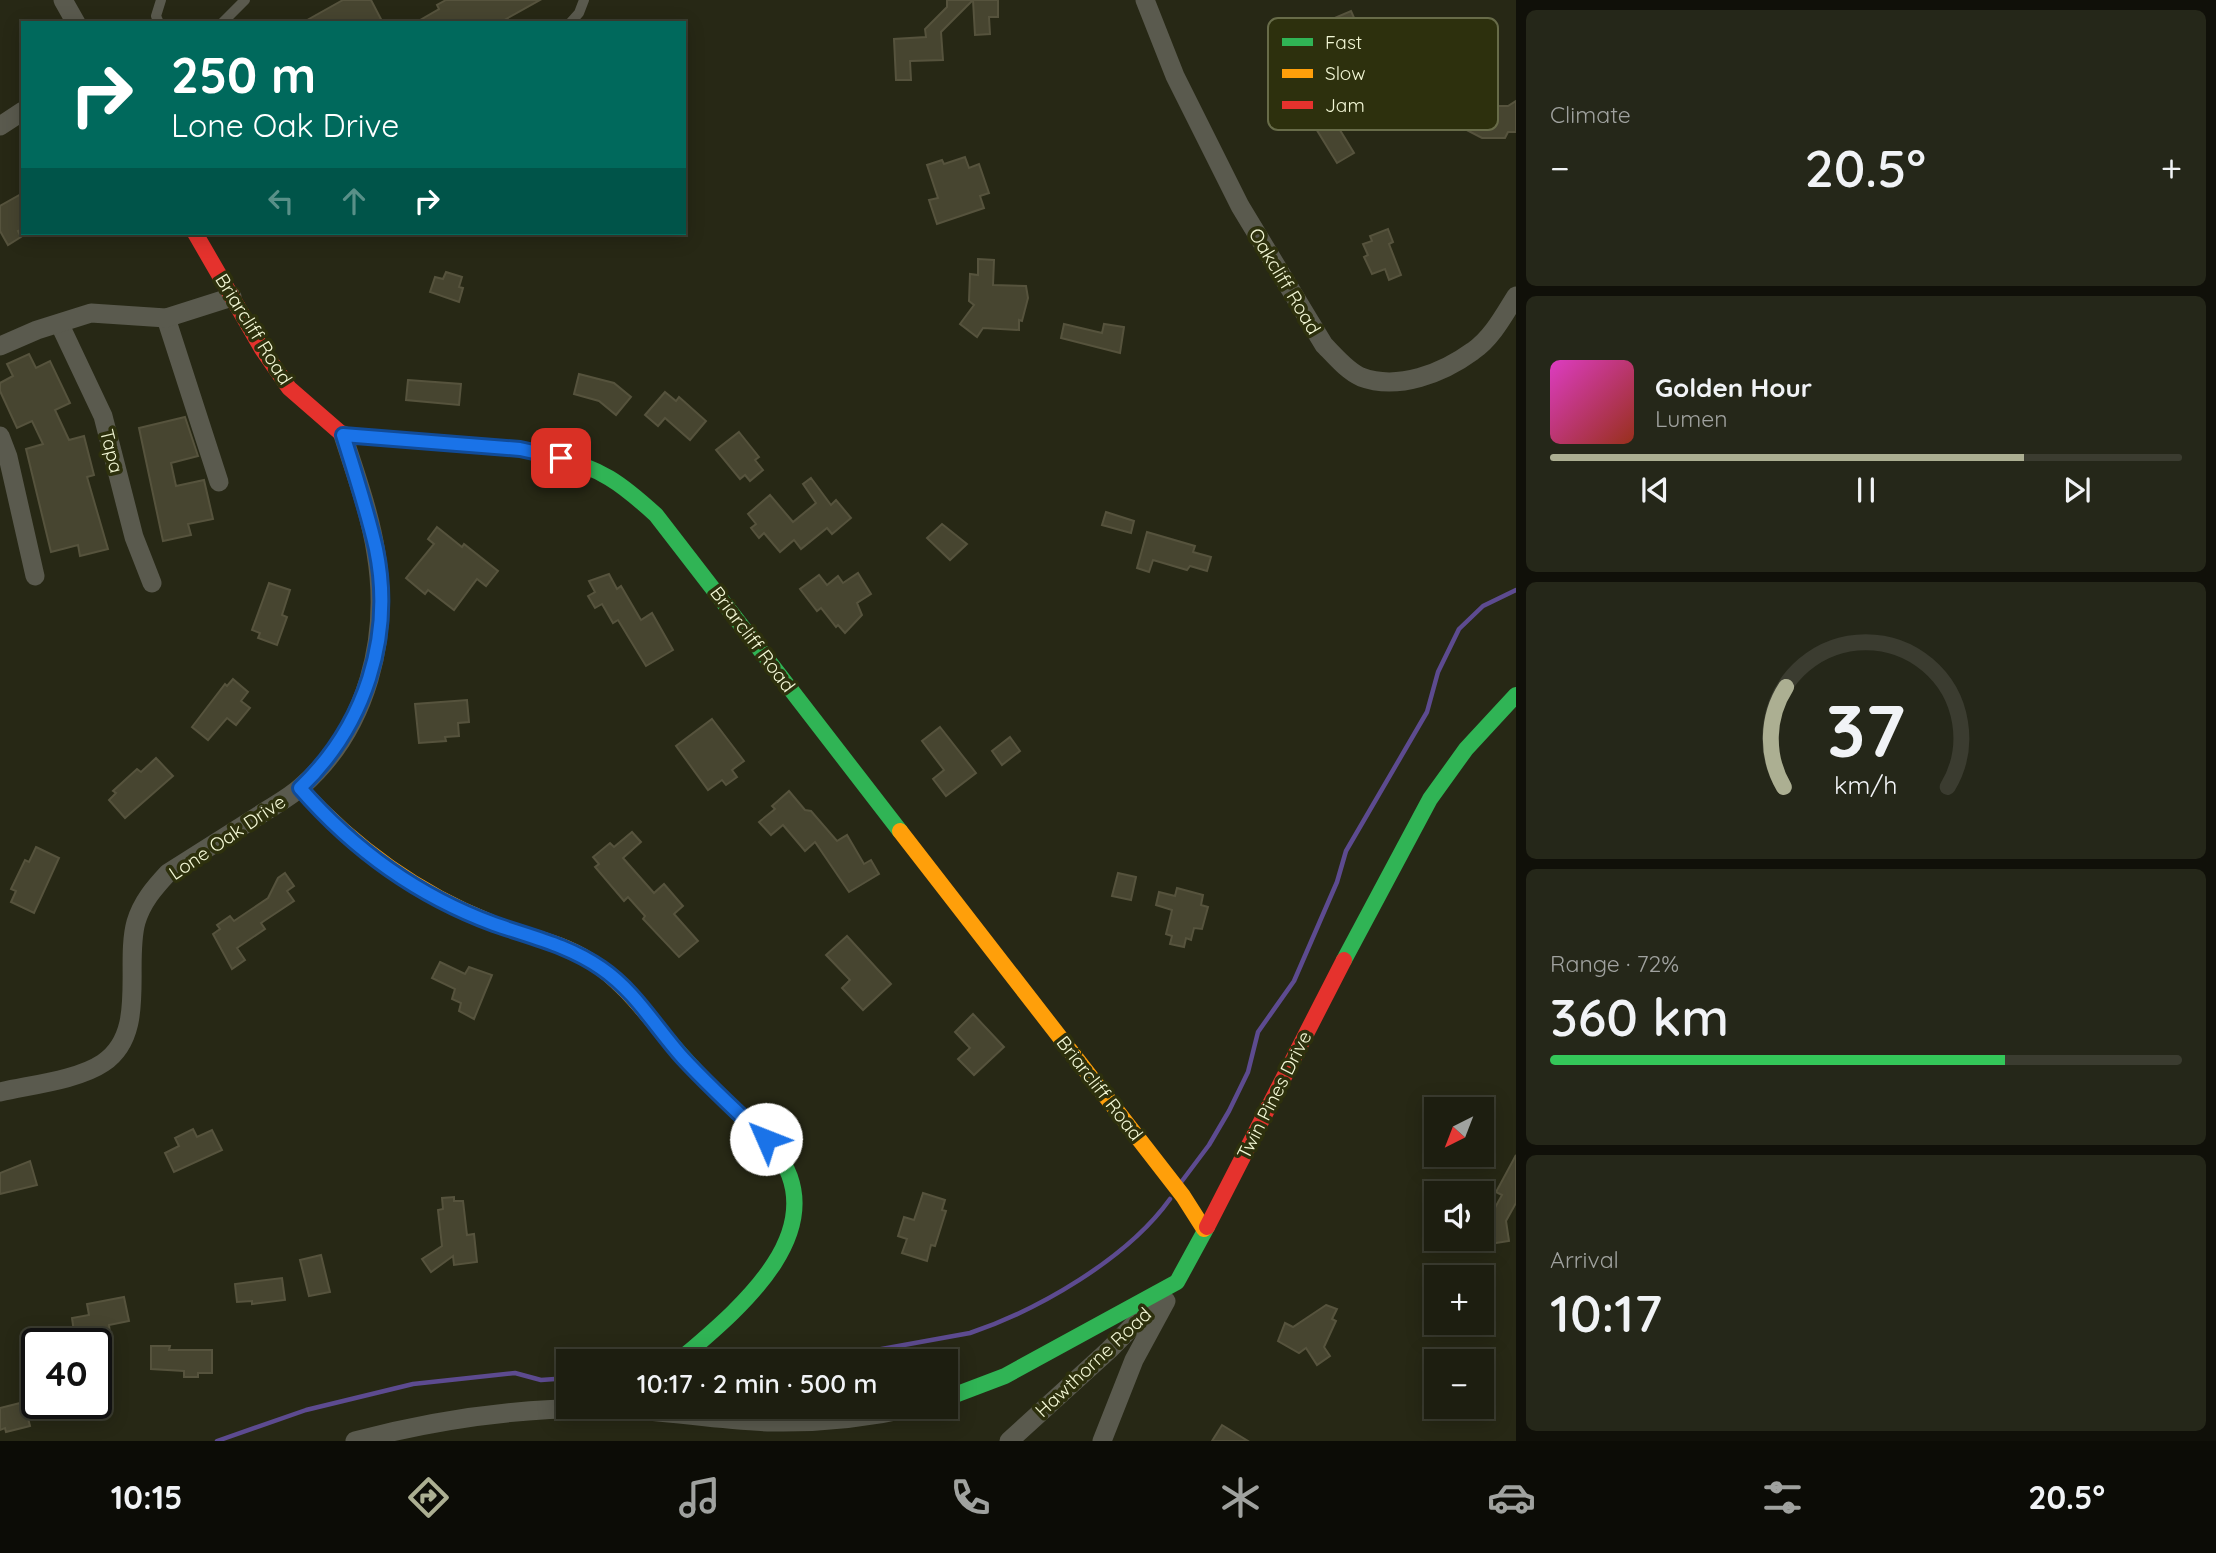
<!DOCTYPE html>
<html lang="en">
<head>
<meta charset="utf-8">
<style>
  :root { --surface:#1d1e10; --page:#252719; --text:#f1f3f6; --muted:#a0a29f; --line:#3b3c30; --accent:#acaf92 }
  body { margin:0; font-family:Quicksand,sans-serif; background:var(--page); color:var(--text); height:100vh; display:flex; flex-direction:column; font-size:26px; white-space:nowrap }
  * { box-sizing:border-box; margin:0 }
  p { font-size:23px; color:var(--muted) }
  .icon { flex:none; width:38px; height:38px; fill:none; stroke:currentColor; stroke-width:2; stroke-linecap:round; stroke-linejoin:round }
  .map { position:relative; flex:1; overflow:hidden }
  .drawer { display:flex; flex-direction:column; gap:10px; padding:10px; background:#101009; width:700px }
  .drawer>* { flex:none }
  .hud { position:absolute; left:21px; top:21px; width:665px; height:214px; border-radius:0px; box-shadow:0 4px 18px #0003,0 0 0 2px var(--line); background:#00695c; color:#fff; overflow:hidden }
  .needle { width:46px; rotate:222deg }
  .tools { position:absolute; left:1424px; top:1097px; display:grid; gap:14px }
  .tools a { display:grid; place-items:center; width:70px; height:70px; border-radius:0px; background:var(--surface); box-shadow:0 4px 18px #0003,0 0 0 2px var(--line); font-size:35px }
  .speed { position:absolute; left:21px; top:1328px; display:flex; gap:14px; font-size:35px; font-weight:700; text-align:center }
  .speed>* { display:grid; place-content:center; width:91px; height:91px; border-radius:50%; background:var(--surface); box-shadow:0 4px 18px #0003,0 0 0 2px var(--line); line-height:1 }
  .speed .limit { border:4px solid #111; border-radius:10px; background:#fff; color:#111 }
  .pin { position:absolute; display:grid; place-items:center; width:60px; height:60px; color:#fff; margin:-30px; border-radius:14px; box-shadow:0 4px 10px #0006 }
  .me { position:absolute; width:77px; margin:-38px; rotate:314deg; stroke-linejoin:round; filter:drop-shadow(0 0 5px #0008) }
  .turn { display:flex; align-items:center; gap:24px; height:147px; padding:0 35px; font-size:32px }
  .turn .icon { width:91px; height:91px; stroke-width:2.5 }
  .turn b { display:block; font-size:49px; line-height:60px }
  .lanes { display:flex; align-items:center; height:66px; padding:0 35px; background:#0003; justify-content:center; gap:35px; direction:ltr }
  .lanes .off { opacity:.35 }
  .big { font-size:52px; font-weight:600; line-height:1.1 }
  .drawer .widget { flex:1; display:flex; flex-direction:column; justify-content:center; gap:10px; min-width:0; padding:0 24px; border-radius:10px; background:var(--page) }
  .drawer .dial { align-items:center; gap:0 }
  .dial svg { height:182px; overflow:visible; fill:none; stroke:var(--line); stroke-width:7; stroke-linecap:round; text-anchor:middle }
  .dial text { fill:var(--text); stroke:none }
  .song { display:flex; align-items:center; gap:21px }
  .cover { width:84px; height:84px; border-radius:10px; background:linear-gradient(135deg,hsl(310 70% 55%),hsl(10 70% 35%)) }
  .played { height:7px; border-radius:4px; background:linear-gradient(90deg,var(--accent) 75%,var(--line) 75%) }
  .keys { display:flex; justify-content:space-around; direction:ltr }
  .heat { display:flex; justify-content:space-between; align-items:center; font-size:38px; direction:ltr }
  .charge { height:10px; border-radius:5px; background:linear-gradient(90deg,#34c759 72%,var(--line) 0) }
  .trip { position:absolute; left:556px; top:1349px; width:402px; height:70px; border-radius:0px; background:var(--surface); box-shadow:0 4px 18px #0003,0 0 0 2px var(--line); font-weight:600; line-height:70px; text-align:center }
  .menu { display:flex; height:112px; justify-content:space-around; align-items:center; background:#0c0c06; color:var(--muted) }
  .menu .icon { width:49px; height:49px }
  .menu .active { color:var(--accent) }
  .menu b { font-size:32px; color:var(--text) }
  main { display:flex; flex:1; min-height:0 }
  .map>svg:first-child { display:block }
</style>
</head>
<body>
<main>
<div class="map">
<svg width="1516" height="1441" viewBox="0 0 1516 1441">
  <rect width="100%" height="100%" fill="#272815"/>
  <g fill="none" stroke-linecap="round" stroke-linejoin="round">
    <g stroke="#5d4b90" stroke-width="4.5">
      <polyline points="1182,1181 1209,1145 1229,1111 1248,1072 1258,1032 1294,981 1337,882 1346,851 1427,712 1438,672 1459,629 1483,606 1516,590"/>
      <path d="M810,1362L970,1333C1038,1310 1127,1259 1170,1199"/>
      <polyline points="217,1441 306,1410 413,1384 515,1373 541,1380 569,1378"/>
    </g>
  </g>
  <g fill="#474530" stroke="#56533d" stroke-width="2">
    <polygon points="343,0 371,0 383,23 302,23"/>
    <polygon points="446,0 540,0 499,23 415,23 439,9 437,5"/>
    <polygon points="947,0 973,0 941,32 943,60 910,61 911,80 896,80 894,39 926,37 925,29 947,7"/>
    <polygon points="973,0 998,0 998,17 989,17 990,34 975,35"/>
    <polygon points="1351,11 1355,20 1330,32 1333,41 1320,47 1311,28"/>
    <polygon points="1471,97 1490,106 1508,106 1516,101 1516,132 1508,132 1505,138 1482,138 1457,125"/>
    <polygon points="1324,104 1354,153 1337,163 1307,114"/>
    <polygon points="965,157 969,168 979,164 989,193 980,196 984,208 937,224 929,200 938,198 927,165 942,160 944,164"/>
    <polygon points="23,193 23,229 18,231 21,237 8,245 0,231 0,206"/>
    <polygon points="1388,229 1393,242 1389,244 1401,275 1389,280 1385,269 1372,274 1364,257 1368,255 1363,244 1372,241 1370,236"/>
    <polygon points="978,259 994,260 993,285 1026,286 1028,298 1022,321 1019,320 1019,330 983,328 977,337 960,324 974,305 969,301 970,274 978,275"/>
    <polygon points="446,272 462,277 459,287 463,288 459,302 430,292 435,277 443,279"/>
    <polygon points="1064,324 1102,333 1104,324 1124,327 1120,353 1061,338"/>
    <polygon points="29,354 36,368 50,361 70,403 55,410 69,440 84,436 94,475 87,477 108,549 80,556 78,545 51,552 26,449 43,444 32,421 17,428 0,391 0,383 13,376 7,364"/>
    <polygon points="579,374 614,383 631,397 616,415 599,401 574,394"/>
    <polygon points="408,380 461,384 459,405 406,400"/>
    <polygon points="665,392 676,401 679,397 706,421 690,440 665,418 658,426 645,415"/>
    <polygon points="185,417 198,456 171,463 176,486 204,480 213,519 188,524 191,535 163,541 139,428"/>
    <polygon points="739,432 759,457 755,460 763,470 750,481 745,475 740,479 716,450"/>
    <polygon points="811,478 831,505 836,500 851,518 832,534 827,528 801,549 794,540 780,552 764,533 759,538 751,528 756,524 748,514 770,495 793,522 816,503 803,484"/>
    <polygon points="1106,512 1134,521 1131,533 1102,525"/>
    <polygon points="942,524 967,544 950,560 927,538"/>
    <polygon points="437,527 462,547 464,544 498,571 486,586 477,579 454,610 428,590 425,594 406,578 434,544 428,539"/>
    <polygon points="1147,532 1195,546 1193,552 1211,557 1207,571 1190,566 1187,570 1153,560 1149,572 1137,568"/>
    <polygon points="858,573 871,594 857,603 862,615 845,633 838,625 836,627 821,608 817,611 800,589 819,575 827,585 838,576 843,583"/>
    <polygon points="609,574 617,589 621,586 641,620 652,613 673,650 646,666 618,620 613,623 602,604 595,608 588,596 595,592 589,581"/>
    <polygon points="269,583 290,590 282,615 287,617 277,645 258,638 260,633 252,630"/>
    <polygon points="233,679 248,692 241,701 250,708 236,725 227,718 208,740 192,727 225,684 227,686"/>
    <polygon points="467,700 469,722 458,723 459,736 445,737 446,741 419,743 415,704"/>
    <polygon points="712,719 744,761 732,770 737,777 726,785 722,780 708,790 676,746"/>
    <polygon points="940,727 976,773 946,796 933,779 944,770 922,741"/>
    <polygon points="1010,737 1020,751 1002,765 992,751"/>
    <polygon points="156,758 173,776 125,818 109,800 116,793 113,791 137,769 141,772"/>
    <polygon points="789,791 805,810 811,811 837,841 847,835 864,864 871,860 879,874 849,892 815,842 805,851 783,825 771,835 759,822 775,809 772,806"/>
    <polygon points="632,832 641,842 623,858 654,893 664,884 683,906 674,914 698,941 679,957 643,919 645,916 628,897 624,901 595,867 599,864 593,857 610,843 614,847"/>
    <polygon points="36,847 59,858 34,913 11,902 16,891 11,889 25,860 29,862"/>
    <polygon points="285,873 294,886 287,891 294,901 261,923 265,929 237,948 245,960 232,969 213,934 220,929 217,925 230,916 234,921 268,898 278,878"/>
    <polygon points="1118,873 1136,877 1131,900 1112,896"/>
    <polygon points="1177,888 1203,895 1201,905 1208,907 1202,929 1194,928 1191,940 1186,938 1184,947 1170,944 1172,936 1166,934 1172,910 1156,905 1159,892 1175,896"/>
    <polygon points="847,936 891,984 863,1010 842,988 850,980 826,955"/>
    <polygon points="440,962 465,974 469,967 492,975 474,1019 459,1011 461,1003 452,999 455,989 432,978"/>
    <polygon points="973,1014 1004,1047 974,1075 958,1059 970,1048 955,1032"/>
    <polygon points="193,1129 197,1137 212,1130 222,1150 174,1172 165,1153 179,1146 175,1138"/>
    <polygon points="1516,1155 1516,1203 1506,1221 1509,1241 1489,1244 1486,1224 1502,1195 1496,1192"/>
    <polygon points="30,1161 37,1185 0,1194 0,1173"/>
    <polygon points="923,1193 945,1200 942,1210 946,1211 935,1246 931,1245 927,1261 902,1253 907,1239 898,1236 904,1217 914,1220"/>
    <polygon points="454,1197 454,1201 463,1201 467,1235 474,1234 477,1262 454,1265 453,1256 431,1272 422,1259 442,1246 438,1210 443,1209 442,1198"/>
    <polygon points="321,1255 330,1292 309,1296 300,1260"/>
    <polygon points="282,1278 285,1300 252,1304 252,1301 237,1302 235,1284"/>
    <polygon points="124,1297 129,1321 109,1325 110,1333 87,1337 86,1330 74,1332 72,1318 89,1315 87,1304"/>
    <polygon points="1326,1305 1337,1309 1332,1319 1336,1321 1324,1347 1330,1356 1317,1365 1306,1348 1299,1353 1278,1341 1285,1323 1293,1327"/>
    <polygon points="151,1346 170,1346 169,1350 212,1350 212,1373 198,1373 198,1377 184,1377 184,1371 151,1369"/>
    <polygon points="24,1402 30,1426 6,1432 5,1428 0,1430 0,1408"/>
    <polygon points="1222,1425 1248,1441 1212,1441"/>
  </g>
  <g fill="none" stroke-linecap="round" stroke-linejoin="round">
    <g stroke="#5a5a4e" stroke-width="10">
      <polyline points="159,23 156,16 161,0"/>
      <polyline points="222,23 245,0"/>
      <polyline points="570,23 579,13 584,0"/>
    </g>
    <g stroke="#5a5a4e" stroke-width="19">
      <polyline points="63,0 76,23"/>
      <path d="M1145,0L1175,76L1240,206L1324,345C1335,356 1347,371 1361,377C1398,391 1443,373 1473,351C1492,338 1504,315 1516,296"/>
      <polyline points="0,126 23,111"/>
      <polyline points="166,318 219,482"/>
      <polyline points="60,325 103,416 134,537 152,583"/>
      <polyline points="0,346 37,330 91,313 166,318 232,297"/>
      <polyline points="0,436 8,457 35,576"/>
      <path d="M0,1092C30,1085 78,1080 103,1063C148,1033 124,965 136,922C142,902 154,888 168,873C198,854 228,835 258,816C273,806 289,798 302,786C368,728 390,637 376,553C370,513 355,473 343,435"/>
      <path d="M355,1441C442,1418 528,1406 618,1409C670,1411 721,1421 772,1422C821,1423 867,1418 915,1407"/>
      <polyline points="1009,1441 1109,1350 1161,1297"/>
      <polyline points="1102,1441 1134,1360 1166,1301"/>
    </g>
    <g stroke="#30b455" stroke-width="16">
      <path d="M554,457C600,467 622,484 656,515L900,831"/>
      <polyline points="1344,960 1430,799 1466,749 1516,695"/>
      <path d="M671,1043C692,1067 714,1091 737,1112C750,1125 765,1135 775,1150C838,1232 733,1314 677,1362"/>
      <polyline points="947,1398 1005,1376 1177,1282 1207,1227"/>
    </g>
    <g stroke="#ff9f0a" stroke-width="16">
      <path d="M300,788C354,847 415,892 490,922C523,936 558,940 589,960C622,981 646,1014 671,1043"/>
      <polyline points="900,831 1183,1196 1204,1229"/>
    </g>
    <g stroke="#e5322d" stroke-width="16">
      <polyline points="195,233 262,349 289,388 343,435 520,449 554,457"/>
      <polyline points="1207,1227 1344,960"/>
    </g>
  </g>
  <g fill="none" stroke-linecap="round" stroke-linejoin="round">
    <defs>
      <path id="route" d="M561,458L520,449L343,435C355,473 367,510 376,549C394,637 365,726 300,788C353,849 418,896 494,924C531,937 568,945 601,968C635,991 656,1028 683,1058C709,1086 738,1113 766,1139"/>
    </defs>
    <use href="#route" stroke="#114b97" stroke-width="18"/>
    <use href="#route" stroke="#1a73e8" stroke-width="12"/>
  </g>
  <g text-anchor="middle" stroke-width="7" stroke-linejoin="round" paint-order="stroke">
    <g font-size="19" fill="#f3f7d6" stroke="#2d300d">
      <text transform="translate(1285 281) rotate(59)" y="7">Oakcliff Road</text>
      <text transform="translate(254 329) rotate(58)" y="7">Briarcliff Road</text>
      <text transform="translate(112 451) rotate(76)" y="7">Tapa</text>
      <text transform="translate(753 639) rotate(53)" y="7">Briarcliff Road</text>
      <text transform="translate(227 837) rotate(-34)" y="7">Lone Oak Drive</text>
      <text transform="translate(1100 1088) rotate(52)" y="7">Briarcliff Road</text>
      <text transform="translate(1274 1095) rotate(-63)" y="7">Twin Pines Drive</text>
      <text transform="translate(1093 1362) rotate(-43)" y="7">Hawthorne Road</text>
    </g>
  </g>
  <rect x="1268" y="18" width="230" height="112" rx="10" fill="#2d300d" stroke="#686c49" stroke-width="2"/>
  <rect x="1282" y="38" width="31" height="8" fill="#30b455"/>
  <rect x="1282" y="69" width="31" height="9" fill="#ff9f0a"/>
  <rect x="1282" y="101" width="31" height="8" fill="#e5322d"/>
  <g font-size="19" fill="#f3f7d6">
    <text x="1325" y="49">Fast</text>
    <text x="1325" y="80">Slow</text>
    <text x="1325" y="112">Jam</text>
  </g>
</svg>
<div class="tools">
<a><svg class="needle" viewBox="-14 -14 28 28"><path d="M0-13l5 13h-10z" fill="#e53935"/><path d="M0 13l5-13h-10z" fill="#a0a29f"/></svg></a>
<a><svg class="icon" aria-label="sound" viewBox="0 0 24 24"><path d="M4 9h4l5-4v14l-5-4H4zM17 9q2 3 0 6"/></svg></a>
<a>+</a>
<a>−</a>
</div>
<div class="speed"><div class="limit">40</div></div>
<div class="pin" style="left:561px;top:458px;background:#d93025"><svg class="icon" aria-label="arrive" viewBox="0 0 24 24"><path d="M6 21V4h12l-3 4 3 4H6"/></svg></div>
<svg class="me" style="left:766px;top:1139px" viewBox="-20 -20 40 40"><circle r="19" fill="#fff"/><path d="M0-13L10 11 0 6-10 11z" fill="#1a73e8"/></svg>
<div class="trip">10:17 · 2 min · 500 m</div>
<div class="hud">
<div class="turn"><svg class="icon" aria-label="right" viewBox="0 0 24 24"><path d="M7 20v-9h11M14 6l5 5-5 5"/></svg><div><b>250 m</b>Lone Oak Drive</div></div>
<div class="lanes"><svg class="icon off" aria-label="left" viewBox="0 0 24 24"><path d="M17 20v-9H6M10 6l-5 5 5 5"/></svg><svg class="icon off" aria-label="ahead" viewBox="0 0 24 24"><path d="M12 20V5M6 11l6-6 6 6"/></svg><svg class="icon" aria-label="right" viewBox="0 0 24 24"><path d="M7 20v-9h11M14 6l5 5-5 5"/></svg></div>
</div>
</div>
<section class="drawer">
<div class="widget"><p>Climate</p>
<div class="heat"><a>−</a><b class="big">20.5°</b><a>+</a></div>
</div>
<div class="widget">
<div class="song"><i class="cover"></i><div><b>Golden Hour</b><p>Lumen</p></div></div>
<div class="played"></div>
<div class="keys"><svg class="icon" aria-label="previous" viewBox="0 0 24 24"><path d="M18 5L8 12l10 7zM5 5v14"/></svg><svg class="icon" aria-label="pause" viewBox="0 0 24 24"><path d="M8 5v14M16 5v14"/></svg><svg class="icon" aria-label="next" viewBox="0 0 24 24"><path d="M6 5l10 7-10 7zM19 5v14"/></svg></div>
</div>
<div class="widget dial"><svg viewBox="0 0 100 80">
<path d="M14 69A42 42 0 1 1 86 69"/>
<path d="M14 69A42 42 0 0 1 15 25" stroke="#acaf92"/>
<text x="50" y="56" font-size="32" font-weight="700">37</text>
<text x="50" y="72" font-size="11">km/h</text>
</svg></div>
<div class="widget"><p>Range · 72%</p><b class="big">360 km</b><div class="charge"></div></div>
<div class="widget"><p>Arrival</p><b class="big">10:17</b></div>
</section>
</main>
<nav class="menu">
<b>10:15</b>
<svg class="icon active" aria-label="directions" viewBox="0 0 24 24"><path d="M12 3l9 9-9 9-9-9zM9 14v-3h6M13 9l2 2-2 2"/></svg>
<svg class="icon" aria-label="music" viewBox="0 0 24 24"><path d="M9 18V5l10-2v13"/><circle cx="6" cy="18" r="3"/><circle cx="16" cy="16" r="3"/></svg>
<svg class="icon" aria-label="phone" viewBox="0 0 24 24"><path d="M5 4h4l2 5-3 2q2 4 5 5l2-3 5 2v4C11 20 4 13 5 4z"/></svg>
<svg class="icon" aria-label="climate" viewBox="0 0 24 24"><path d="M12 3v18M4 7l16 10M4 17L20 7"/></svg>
<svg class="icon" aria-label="car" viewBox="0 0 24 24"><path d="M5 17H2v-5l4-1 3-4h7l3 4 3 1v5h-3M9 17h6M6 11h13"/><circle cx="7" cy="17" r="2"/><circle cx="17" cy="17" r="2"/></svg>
<svg class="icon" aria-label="filters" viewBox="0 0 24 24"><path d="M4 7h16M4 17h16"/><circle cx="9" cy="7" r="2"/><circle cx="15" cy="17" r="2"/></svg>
<b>20.5°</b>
</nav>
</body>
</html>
